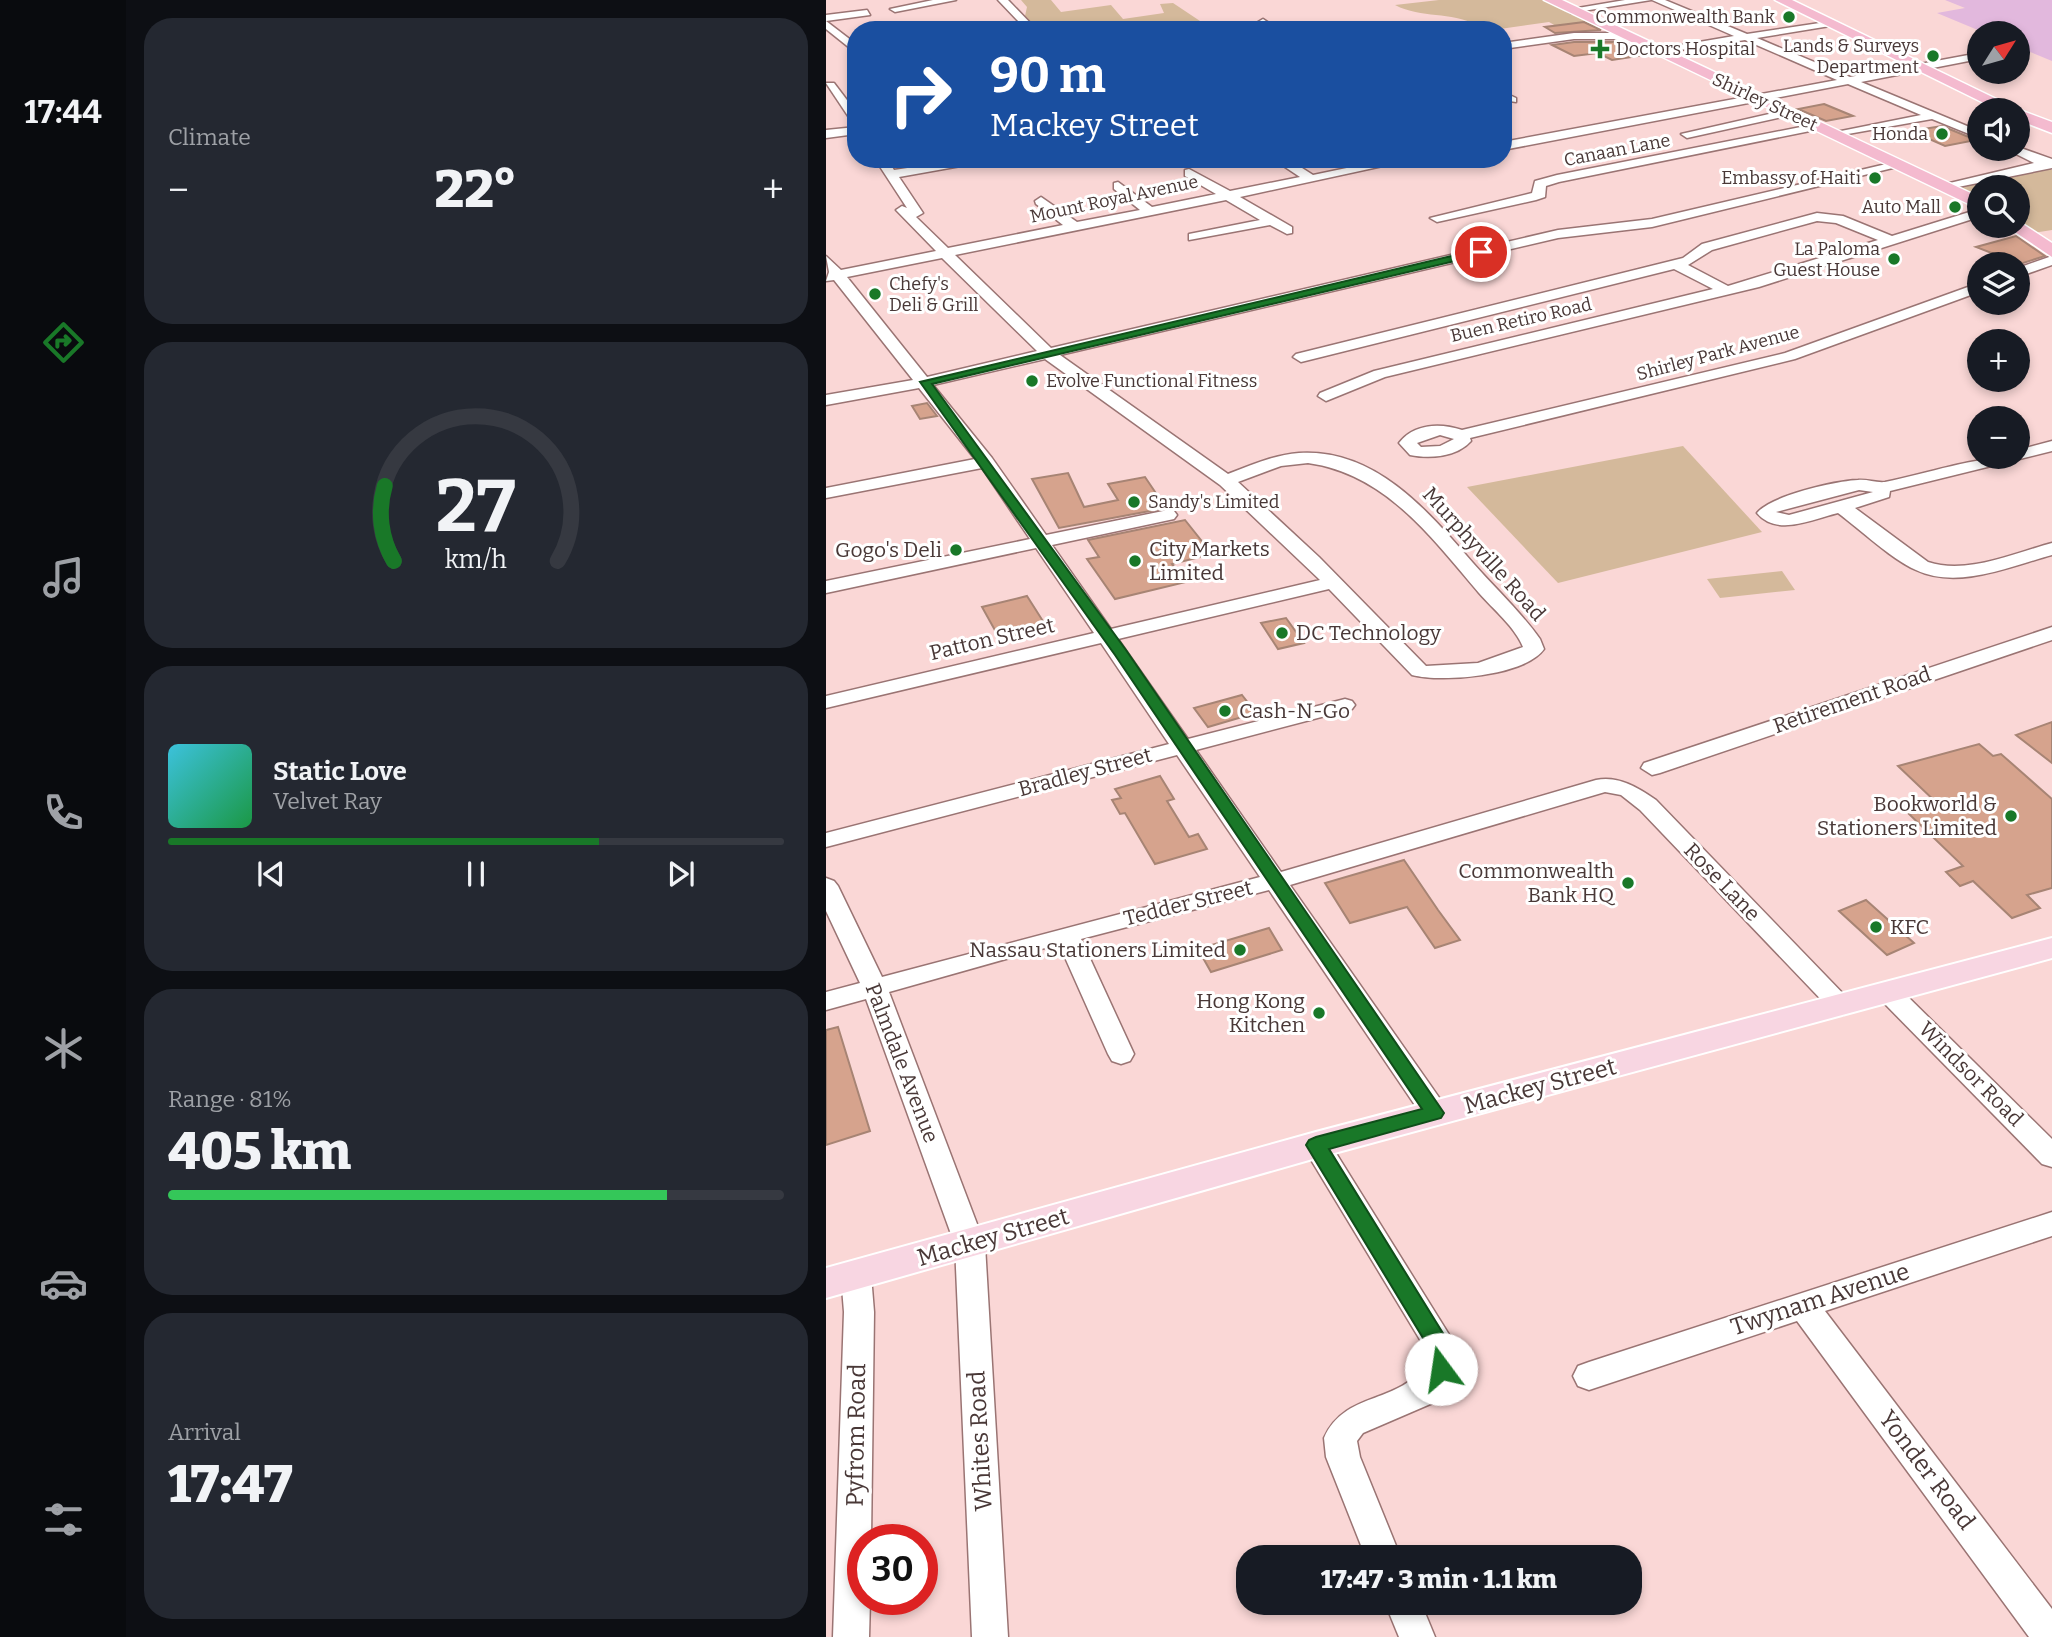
<!DOCTYPE html>
<html lang="en">
<head>
<meta charset="utf-8">
<style>
  :root { --surface:#171b24; --page:#242831; --text:#f1f3f6; --muted:#9ea1a6; --line:#363941; --accent:#197828 }
  body { margin:0; font-family:Bitter,serif; background:var(--page); color:var(--text); height:100vh; display:flex; flex-direction:column; font-size:26px; white-space:nowrap }
  * { box-sizing:border-box; margin:0 }
  p { font-size:23px; color:var(--muted) }
  .icon { flex:none; width:38px; height:38px; fill:none; stroke:currentColor; stroke-width:2; stroke-linecap:round; stroke-linejoin:round }
  .map { position:relative; flex:1; overflow:hidden }
  .sheet { display:flex; flex-direction:column; gap:18px; padding:18px; background:#0d0f14; width:700px }
  .sheet>* { flex:none }
  .guide { position:absolute; left:21px; top:21px; width:665px; height:147px; border-radius:28px; box-shadow:0 4px 10px #0003; background:#1a4fa0; color:#fff; overflow:hidden }
  .needle { width:46px; rotate:53deg }
  .buttons { position:absolute; left:1141px; top:21px; display:grid; gap:14px }
  .buttons a { display:grid; place-items:center; width:63px; height:63px; border-radius:50%; background:var(--surface); box-shadow:0 4px 10px #0003; font-size:35px }
  .speed { position:absolute; left:21px; top:1524px; display:flex; gap:14px; font-size:35px; font-weight:700; text-align:center }
  .speed>* { display:grid; place-content:center; width:91px; height:91px; border-radius:50%; background:var(--surface); box-shadow:0 4px 10px #0003; line-height:1 }
  .speed .limit { border:10px solid #d22; background:#fff; color:#111 }
  .pin { position:absolute; display:grid; place-items:center; width:60px; height:60px; color:#fff; margin:-30px; border:4px solid #fff; border-radius:50%; box-shadow:0 2px 7px #0007 }
  .me { position:absolute; width:77px; margin:-38px; rotate:346deg; stroke-linejoin:round; filter:drop-shadow(0 0 5px #0008) }
  .turn { display:flex; align-items:center; gap:24px; height:147px; padding:0 28px; font-size:32px }
  .turn .icon { width:91px; height:91px; stroke-width:2.5 }
  .turn b { display:block; font-size:49px; line-height:60px }
  .big { font-size:52px; font-weight:800; line-height:1.1 }
  .sheet .tile { flex:1; display:flex; flex-direction:column; justify-content:center; gap:10px; min-width:0; padding:0 24px; border-radius:28px; background:var(--page) }
  .sheet .dial { align-items:center; gap:0 }
  .dial svg { height:182px; overflow:visible; fill:none; stroke:var(--line); stroke-width:7; stroke-linecap:round; text-anchor:middle }
  .dial text { fill:var(--text); stroke:none }
  .song { display:flex; align-items:center; gap:21px }
  .cover { width:84px; height:84px; border-radius:10px; background:linear-gradient(135deg,hsl(190 70% 55%),hsl(140 70% 35%)) }
  .played { height:7px; border-radius:4px; background:linear-gradient(90deg,var(--accent) 70%,var(--line) 70%) }
  .keys { display:flex; justify-content:space-around; direction:ltr }
  .heat { display:flex; justify-content:space-between; align-items:center; font-size:38px; direction:ltr }
  .charge { height:10px; border-radius:5px; background:linear-gradient(90deg,#34c759 81%,var(--line) 0) }
  .trip { position:absolute; left:410px; top:1545px; width:406px; height:70px; border-radius:28px; background:var(--surface); box-shadow:0 4px 10px #0003; font-weight:800; line-height:70px; text-align:center }
  main { display:flex; flex:1; min-height:0 }
  .tabs { display:flex; flex-direction:column; width:126px; justify-content:space-around; align-items:center; background:#090b0e; color:var(--muted) }
  .tabs .icon { width:49px; height:49px }
  .tabs .active { color:var(--accent) }
  .tabs b { font-size:32px; color:var(--text) }
  .map>svg:first-child { display:block }
</style>
</head>
<body>
<main>
<nav class="tabs">
<b>17:44</b>
<svg class="icon active" aria-label="directions" viewBox="0 0 24 24"><path d="M12 3l9 9-9 9-9-9zM9 14v-3h6M13 9l2 2-2 2"/></svg>
<svg class="icon" aria-label="music" viewBox="0 0 24 24"><path d="M9 18V5l10-2v13"/><circle cx="6" cy="18" r="3"/><circle cx="16" cy="16" r="3"/></svg>
<svg class="icon" aria-label="phone" viewBox="0 0 24 24"><path d="M5 4h4l2 5-3 2q2 4 5 5l2-3 5 2v4C11 20 4 13 5 4z"/></svg>
<svg class="icon" aria-label="climate" viewBox="0 0 24 24"><path d="M12 3v18M4 7l16 10M4 17L20 7"/></svg>
<svg class="icon" aria-label="car" viewBox="0 0 24 24"><path d="M5 17H2v-5l4-1 3-4h7l3 4 3 1v5h-3M9 17h6M6 11h13"/><circle cx="7" cy="17" r="2"/><circle cx="17" cy="17" r="2"/></svg>
<svg class="icon" aria-label="filters" viewBox="0 0 24 24"><path d="M4 7h16M4 17h16"/><circle cx="9" cy="7" r="2"/><circle cx="15" cy="17" r="2"/></svg>
</nav>
<section class="sheet">
<div class="tile"><p>Climate</p>
<div class="heat"><a>−</a><b class="big">22°</b><a>+</a></div>
</div>
<div class="tile dial"><svg viewBox="0 0 100 80">
<path d="M14 69A42 42 0 1 1 86 69"/>
<path d="M14 69A42 42 0 0 1 10 36" stroke="#197828"/>
<text x="50" y="56" font-size="32" font-weight="700">27</text>
<text x="50" y="72" font-size="11">km/h</text>
</svg></div>
<div class="tile">
<div class="song"><i class="cover"></i><div><b>Static Love</b><p>Velvet Ray</p></div></div>
<div class="played"></div>
<div class="keys"><svg class="icon" aria-label="previous" viewBox="0 0 24 24"><path d="M18 5L8 12l10 7zM5 5v14"/></svg><svg class="icon" aria-label="pause" viewBox="0 0 24 24"><path d="M8 5v14M16 5v14"/></svg><svg class="icon" aria-label="next" viewBox="0 0 24 24"><path d="M6 5l10 7-10 7zM19 5v14"/></svg></div>
</div>
<div class="tile"><p>Range · 81%</p><b class="big">405 km</b><div class="charge"></div></div>
<div class="tile"><p>Arrival</p><b class="big">17:47</b></div>
</section>
<div class="map">
<svg width="1226" height="1637" viewBox="0 0 1226 1637">
  <rect width="100%" height="100%" fill="#fad7d6"/>
  <g fill="#d4b99b">
    <polygon points="195,0 225,0 235,12 285,5 297,19 338,13 334,4 347,3 383,27 363,30 212,30 199,16 201,7"/>
    <path d="M613,0H719L772,25L746,35L723,22L667,30H630L651,25C624,11 596,19 569,5Z"/>
    <polygon points="1220,167 1226,170 1226,230 1207,233 1192,222 1192,187 1153,187 1153,200 1125,187"/>
    <polygon points="857,446 936,532 732,583 641,487"/>
    <polygon points="956,571 969,590 894,598 881,579"/>
  </g>
  <polygon fill="#e2b8dd" points="1119,0 1226,0 1226,61 1192,47 1192,33 1159,33 1111,13 1139,8"/>
  <g fill="#d6a38d" stroke="#a78474" stroke-width="2">
    <polygon points="758,22 775,30 729,33 719,27"/>
    <polygon points="748,42 799,42 825,54 786,60 772,53 748,56 726,45"/>
    <polygon points="998,104 1027,116 1000,121 972,109"/>
    <polygon points="1116,126 1150,140 1119,146 1085,131"/>
    <polygon points="1190,236 1219,256 1194,264 1150,247"/>
    <polygon points="101,403 111,416 94,419 86,406"/>
    <polygon points="242,473 258,507 292,500 282,484 319,477 340,508 233,528 206,479"/>
    <polygon points="359,520 386,554 346,564 360,582 289,599 261,559 273,557 262,540"/>
    <polygon points="201,596 222,629 175,641 156,607"/>
    <polygon points="460,618 478,643 452,649 435,623"/>
    <polygon points="416,695 430,713 382,727 368,708"/>
    <polygon points="1226,722 1226,763 1190,735"/>
    <polygon points="1153,744 1167,756 1175,754 1226,799 1226,888 1201,895 1214,908 1186,918 1147,881 1134,886 1120,872 1137,866 1083,814 1113,805 1072,766"/>
    <polygon points="334,776 348,799 341,801 363,837 372,834 381,849 329,864 299,813 294,814 286,800 295,798 289,789"/>
    <polygon points="578,860 612,910 634,940 609,948 581,907 524,923 499,883"/>
    <polygon points="1040,900 1088,943 1061,955 1013,911"/>
    <polygon points="443,928 456,950 385,972 372,949"/>
    <polygon points="12,1027 44,1131 0,1145 0,1030"/>
  </g>
  <g fill="none" stroke-linecap="round" stroke-linejoin="round">
    <defs>
      <g id="minor">
        <polygon points="107,0 130,0 69,12 64,9"/>
        <polygon points="172,0 182,0 211,30 157,30 193,22"/>
        <polygon points="799,0 825,0 745,13 740,10"/>
        <polygon points="826,0 839,0 921,34 1007,21 1004,26 931,38 1024,77 1153,53 1153,59 1035,82 1153,131 1153,138 1106,119 1005,137 1005,133 1095,115 1022,84 677,150 677,142 1011,80 919,40 828,54 827,52 832,49 908,36"/>
        <polygon points="41,10 44,15 0,21 0,15"/>
        <polygon points="437,19 453,30 441,30 432,22"/>
        <polygon points="0,21 30,44 30,53 0,29"/>
        <polygon points="94,24 102,30 91,30 89,27"/>
        <polygon points="748,33 800,33 805,36 800,39 748,39 677,49 677,43"/>
        <polygon points="0,83 8,83 30,112 30,123 26,122"/>
        <polygon points="677,92 690,98 690,102 677,100"/>
        <polygon points="961,110 967,113 965,115 861,138 855,134"/>
        <polygon points="990,124 994,125 994,129 733,182 720,186 719,197 710,200 611,222 604,218 706,193 709,181 731,175"/>
        <polygon points="30,127 30,134 0,138 0,130"/>
        <polygon points="1192,147 1226,159 1226,168 1117,190 1111,186 1208,163 1180,149"/>
        <path d="M49,159H61L68,170L142,159H174L73,177L97,213L90,217L122,248L237,225L210,204L209,201L215,197L251,222L314,210L288,189V183L292,182L326,207L390,194L359,176V170L363,169L404,191L474,177L447,159H462L487,175L564,159H589L414,197L466,227V233L461,234L444,225L363,240V234L434,220L400,200L129,255L225,348L732,230L826,219L1073,161L1079,165L826,227L732,238L234,355L402,474C425,465 448,455 473,453C549,448 602,511 647,563C669,588 695,612 714,639L718,649C699,676 616,683 586,675L503,589L292,639L362,739L519,699L526,701L529,705L526,709L370,750L455,872L770,780C792,775 813,788 830,800L1029,1006L1025,1012L1016,1015L1007,1012L814,810L795,795L779,792L464,885L619,1106L623,1113L619,1120L609,1123L599,1120L443,890L255,939L308,1054L304,1061L295,1064L286,1061L282,1054L233,944L63,992L159,1245L182,1637H146L129,1245L40,999L0,1010V992L34,983L0,911V878L8,881L12,886L56,977L434,877L351,755L0,847V833L343,744L275,643L0,708V696L268,633L210,548L0,593V581L204,539L156,468L0,498V488L149,459L93,388L0,405V395L87,380L8,280L0,281L3,272L0,256L15,270L110,251L70,210L76,206L81,208ZM116,258L211,351L101,377L21,277ZM219,359L394,485L494,580L285,629L226,545L348,519L351,515L348,511L342,510L220,535L166,458L107,385ZM482,463C560,474 605,537 653,593C667,609 689,627 697,647L652,663L600,666L493,557L412,482L455,466Z"/>
        <path d="M1153,209V217L933,287L559,377L500,401L492,396L494,393L548,371L887,289L848,269L475,362L467,357L470,354L857,258L876,244L991,213L1017,216L1066,236ZM991,221L1010,223L1052,240L902,286L862,265L886,250Z"/>
        <polygon points="1226,256 1226,265 1192,277 1192,268"/>
        <path d="M1153,283V292L969,359L644,438L645,441C631,457 604,459 584,455L573,443C588,423 615,423 636,430L959,353ZM614,435L628,439L614,446L595,447L591,443Z"/>
        <path d="M1226,441V451L1064,491L1063,497L1029,508L1102,562C1141,575 1188,553 1226,543V555C1185,566 1132,590 1090,570C1065,559 1035,530 1012,513C987,519 951,537 931,513C944,496 1009,481 1032,480C1041,479 1050,483 1059,482C1104,473 1146,457 1192,457V450ZM1033,490L1047,492L963,515L950,512Z"/>
        <polygon points="1226,627 1226,640 834,773 826,775 815,768 818,763"/>
        <polygon points="1063,984 1072,987 1226,1139 1226,1167 1216,1164 1054,999 1050,993 1054,987"/>
        <path d="M490,1134L500,1137L627,1341L631,1369L609,1402L537,1433L531,1441L534,1457L575,1558H540L500,1457L498,1438C519,1391 570,1405 599,1366L596,1343L476,1145L480,1137Z"/>
        <polygon points="1226,1212 1226,1236 999,1311 1226,1609 1226,1637 1203,1637 971,1321 763,1390 752,1386 747,1376 752,1366 763,1362"/>
        <polygon points="30,1263 41,1266 45,1275 48,1312 45,1540 37,1540 37,1600 44,1600 43,1637 7,1637 18,1312 15,1275 19,1266"/>
        <polygon points="559,1603 595,1603 609,1637 573,1637"/>
      </g>
      <polygon id="major" points="1226,938 1226,958 490,1158 0,1298 0,1268 490,1132"/>
      <g id="highway">
        <polygon points="718,0 736,0 1153,197 1153,209"/>
        <polygon points="949,0 966,0 1191,109 1226,122 1226,133 1192,120 1192,110 1172,110"/>
        <polygon points="1192,221 1226,243 1226,257 1180,226 1192,226"/>
      </g>
    </defs>
    <use href="#minor" stroke="#9a7473" stroke-width="3"/>
    <use href="#major" stroke="#fff" stroke-width="4"/>
    <use href="#highway" stroke="#fff" stroke-width="3"/>
    <use href="#minor" fill="#fff" fill-rule="evenodd"/>
    <use href="#major" fill="#f8d6e2" fill-rule="evenodd"/>
    <use href="#highway" fill="#f4bacf" fill-rule="evenodd"/>
  </g>
  <polygon fill="#197828" stroke="#104e1a" stroke-width="2" points="655,249 659,254 106,384 300,650 618,1113 615,1118 503,1149 618,1335 626,1369 623,1375 615,1378 607,1375 600,1343 480,1145 483,1140 490,1137 596,1109 289,655 94,382"/>
  <g fill="#197828" stroke="#fff" stroke-width="2.5">
    <circle cx="963" cy="17" r="7"/>
    <path d="M770.5 38.5h7v7h7v7h-7v7h-7v-7h-7v-7h7z"/>
    <circle cx="1107" cy="56" r="7"/>
    <circle cx="1116" cy="134" r="7"/>
    <circle cx="1049" cy="178" r="7"/>
    <circle cx="1129" cy="207" r="7"/>
    <circle cx="1068" cy="259" r="7"/>
    <circle cx="49" cy="294" r="7"/>
    <circle cx="206" cy="381" r="7"/>
    <circle cx="308" cy="502" r="7"/>
    <circle cx="130" cy="550" r="7"/>
    <circle cx="309" cy="561" r="7"/>
    <circle cx="456" cy="633" r="7"/>
    <circle cx="399" cy="711" r="7"/>
    <circle cx="1185" cy="816" r="7"/>
    <circle cx="802" cy="883" r="7"/>
    <circle cx="1050" cy="927" r="7"/>
    <circle cx="414" cy="950" r="7"/>
    <circle cx="493" cy="1013" r="7"/>
  </g>
  <g text-anchor="middle" stroke-width="6" stroke-linejoin="round" paint-order="stroke">
    <g font-size="18" fill="#493837" stroke="#fff" text-anchor="end">
      <text x="949" y="23">Commonwealth Bank</text>
      <text x="1093" y="52">Lands &amp; Surveys<tspan x="1093" dy="21">Department</tspan></text>
      <text x="790" y="55" text-anchor="start">Doctors Hospital</text>
      <text x="1102" y="140">Honda</text>
      <text x="1035" y="184">Embassy of Haiti</text>
      <text x="1115" y="213">Auto Mall</text>
      <text x="1054" y="255">La Paloma<tspan x="1054" dy="21">Guest House</tspan></text>
      <text x="63" y="290" text-anchor="start">Chefy's<tspan x="63" dy="21">Deli &amp; Grill</tspan></text>
      <text x="220" y="387" text-anchor="start">Evolve Functional Fitness</text>
      <text x="322" y="508" text-anchor="start">Sandy's Limited</text>
    </g>
    <g font-size="18" fill="#493837" stroke="#fff">
      <text transform="translate(939 102) rotate(25)" y="6">Shirley Street</text>
      <text transform="translate(791 150) rotate(-11)" y="6">Canaan Lane</text>
      <text transform="translate(288 199) rotate(-12)" y="6">Mount Royal Avenue</text>
      <text transform="translate(695 320) rotate(-13)" y="6">Buen Retiro Road</text>
      <text transform="translate(892 353) rotate(-15)" y="6">Shirley Park Avenue</text>
    </g>
    <g font-size="21" fill="#493837" stroke="#fff" text-anchor="end">
      <text x="323" y="556" text-anchor="start">City Markets<tspan x="323" dy="24">Limited</tspan></text>
      <text x="116" y="557">Gogo's Deli</text>
      <text x="470" y="640" text-anchor="start">DC Technology</text>
      <text x="413" y="718" text-anchor="start">Cash-N-Go</text>
      <text x="1171" y="811">Bookworld &amp;<tspan x="1171" dy="24">Stationers Limited</tspan></text>
      <text x="788" y="878">Commonwealth<tspan x="788" dy="24">Bank HQ</tspan></text>
      <text x="1064" y="934" text-anchor="start">KFC</text>
      <text x="400" y="957">Nassau Stationers Limited</text>
      <text x="479" y="1008">Hong Kong<tspan x="479" dy="24">Kitchen</tspan></text>
    </g>
    <g font-size="21" fill="#493837" stroke="#fff">
      <text transform="translate(658 554) rotate(48)" y="7">Murphyville Road</text>
      <text transform="translate(166 639) rotate(-13)" y="7">Patton Street</text>
      <text transform="translate(1026 700) rotate(-19)" y="7">Retirement Road</text>
      <text transform="translate(259 772) rotate(-15)" y="7">Bradley Street</text>
      <text transform="translate(896 882) rotate(46)" y="7">Rose Lane</text>
      <text transform="translate(362 903) rotate(-14)" y="7">Tedder Street</text>
      <text transform="translate(76 1063) rotate(69)" y="7">Palmdale Avenue</text>
      <text transform="translate(1145 1074) rotate(45)" y="7">Windsor Road</text>
    </g>
    <g font-size="24" fill="#493837" stroke="#fff">
      <text transform="translate(714 1086) rotate(-15)" y="8">Mackey Street</text>
      <text transform="translate(167 1237) rotate(-16)" y="8">Mackey Street</text>
      <text transform="translate(994 1299) rotate(-18)" y="8">Twynam Avenue</text>
      <text transform="translate(30 1435) rotate(-89)" y="8">Pyfrom Road</text>
      <text transform="translate(154 1441) rotate(-93)" y="8">Whites Road</text>
      <text transform="translate(1101 1470) rotate(53)" y="8">Yonder Road</text>
    </g>
  </g>
</svg>
<div class="buttons">
<a><svg class="needle" viewBox="-14 -14 28 28"><path d="M0-13l5 13h-10z" fill="#e53935"/><path d="M0 13l5-13h-10z" fill="#9ea1a6"/></svg></a>
<a><svg class="icon" aria-label="sound" viewBox="0 0 24 24"><path d="M4 9h4l5-4v14l-5-4H4zM17 9q2 3 0 6"/></svg></a>
<a><svg class="icon" aria-label="search" viewBox="0 0 24 24"><circle cx="10" cy="10" r="6"/><path d="M15 15l6 6"/></svg></a>
<a><svg class="icon" aria-label="layers" viewBox="0 0 24 24"><path d="M12 4l9 5-9 5-9-5zM3 14l9 5 9-5"/></svg></a>
<a>+</a>
<a>−</a>
</div>
<div class="speed"><div class="limit">30</div></div>
<div class="pin" style="left:655px;top:252px;background:#d93025"><svg class="icon" aria-label="arrive" viewBox="0 0 24 24"><path d="M6 21V4h12l-3 4 3 4H6"/></svg></div>
<svg class="me" style="left:615px;top:1369px" viewBox="-20 -20 40 40"><circle r="19" fill="#fff"/><path d="M0-13L10 11 0 6-10 11z" fill="#197828"/></svg>
<div class="trip">17:47 · 3 min · 1.1 km</div>
<div class="guide">
<div class="turn"><svg class="icon" aria-label="right" viewBox="0 0 24 24"><path d="M7 20v-9h11M14 6l5 5-5 5"/></svg><div><b>90 m</b>Mackey Street</div></div>
</div>
</div>
</main>
</body>
</html>
